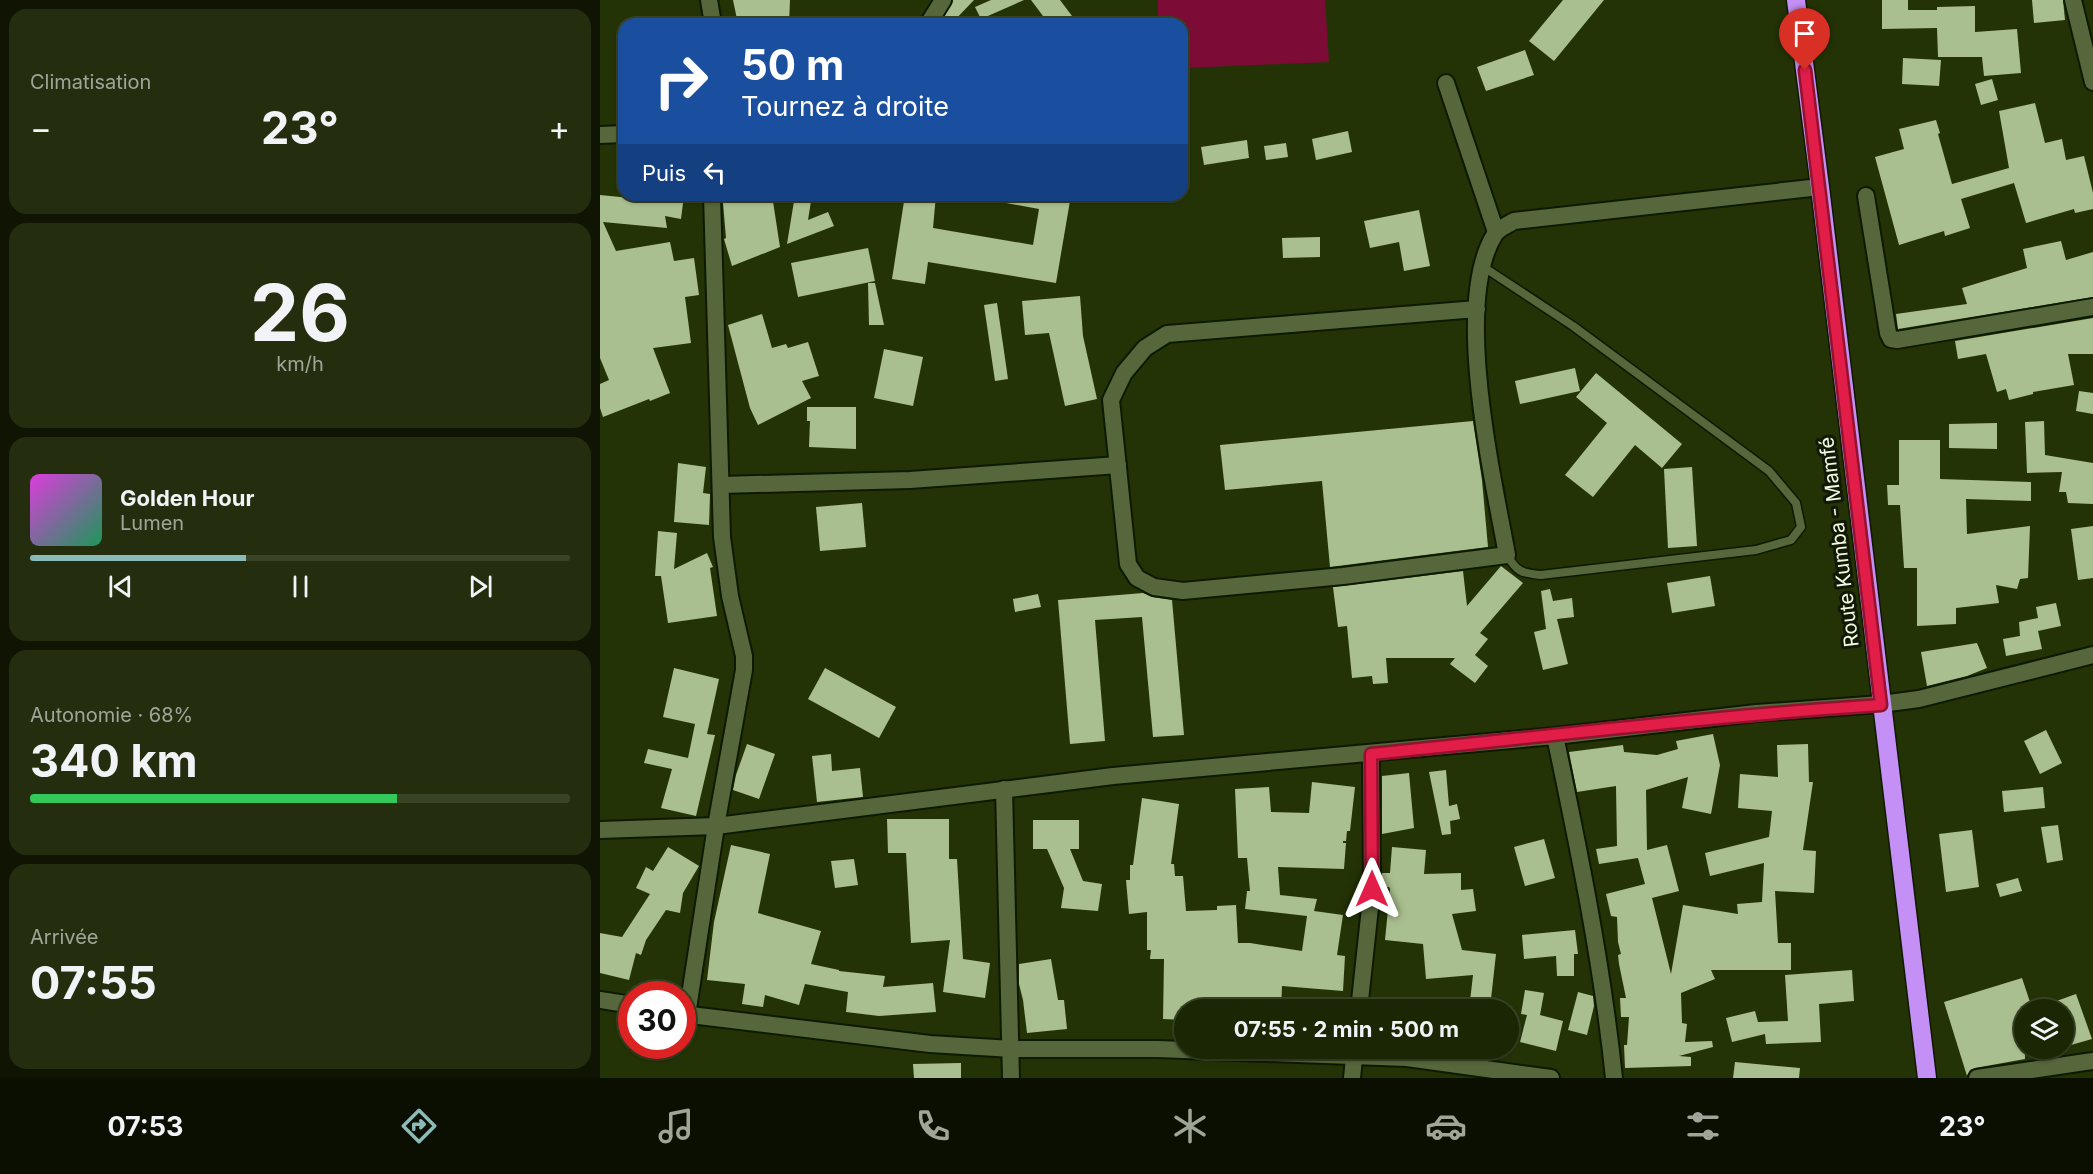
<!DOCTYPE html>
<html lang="fr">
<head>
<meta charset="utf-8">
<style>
  :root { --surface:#1b2604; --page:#242e0e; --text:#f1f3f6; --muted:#a0a59a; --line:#394326; --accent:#8bbbb9 }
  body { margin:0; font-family:Inter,sans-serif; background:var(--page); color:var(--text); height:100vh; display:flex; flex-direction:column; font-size:22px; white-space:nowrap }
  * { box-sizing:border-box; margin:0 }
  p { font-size:20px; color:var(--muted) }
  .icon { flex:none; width:33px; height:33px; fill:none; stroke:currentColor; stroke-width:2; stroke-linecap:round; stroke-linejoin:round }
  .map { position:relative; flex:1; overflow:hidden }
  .details { display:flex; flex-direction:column; gap:9px; padding:9px; background:#0f1502; width:600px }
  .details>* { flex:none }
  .guide { position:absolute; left:18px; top:18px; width:570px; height:183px; border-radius:18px; box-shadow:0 2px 4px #0004,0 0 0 2px var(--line); background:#1a4fa0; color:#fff; overflow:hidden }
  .buttons { position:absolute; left:1414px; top:999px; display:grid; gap:12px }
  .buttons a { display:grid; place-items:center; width:60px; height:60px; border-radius:50%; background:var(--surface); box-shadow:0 2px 4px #0004,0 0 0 2px var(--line); font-size:30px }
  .speed { position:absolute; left:18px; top:981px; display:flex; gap:12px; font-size:30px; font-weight:700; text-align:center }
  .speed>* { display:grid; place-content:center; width:78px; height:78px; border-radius:50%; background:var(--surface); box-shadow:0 2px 4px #0004,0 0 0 2px var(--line); line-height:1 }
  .speed .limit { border:9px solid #d22; background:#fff; color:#111 }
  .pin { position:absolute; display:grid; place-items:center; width:51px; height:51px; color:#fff; margin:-62px -26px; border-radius:50% 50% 50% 0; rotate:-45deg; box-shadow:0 0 6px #0007 }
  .pin .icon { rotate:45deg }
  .me { position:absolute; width:66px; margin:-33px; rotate:0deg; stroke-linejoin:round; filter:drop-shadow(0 0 4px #0008) }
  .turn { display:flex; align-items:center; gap:21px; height:126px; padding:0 24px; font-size:27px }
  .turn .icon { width:78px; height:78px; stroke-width:2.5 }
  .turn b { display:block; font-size:42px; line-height:51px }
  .then { display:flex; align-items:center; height:57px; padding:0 24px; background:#0003; gap:12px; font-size:22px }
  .big { font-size:45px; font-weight:700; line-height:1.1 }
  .details .widget { flex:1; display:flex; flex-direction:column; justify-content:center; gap:9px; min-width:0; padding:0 21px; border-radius:18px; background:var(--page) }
  .details .dial { align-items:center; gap:0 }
  .dial b { font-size:78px; line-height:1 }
  .song { display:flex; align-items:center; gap:18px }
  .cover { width:72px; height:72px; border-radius:9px; background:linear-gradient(135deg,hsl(300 70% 55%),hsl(150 70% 35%)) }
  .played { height:6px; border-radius:3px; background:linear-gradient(90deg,var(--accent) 40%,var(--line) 40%) }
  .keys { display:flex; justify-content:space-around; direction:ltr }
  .heat { display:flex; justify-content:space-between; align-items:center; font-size:33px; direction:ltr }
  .charge { height:9px; border-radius:4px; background:linear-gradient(90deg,#34c759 68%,var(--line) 0) }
  .trip { position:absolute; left:574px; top:999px; width:345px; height:60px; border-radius:30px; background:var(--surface); box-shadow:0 2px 4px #0004,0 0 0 2px var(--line); font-weight:700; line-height:60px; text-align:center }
  .menu { display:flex; height:96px; justify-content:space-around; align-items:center; background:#0b0f02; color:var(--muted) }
  .menu .icon { width:42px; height:42px }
  .menu .active { color:var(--accent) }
  .menu b { font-size:27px; color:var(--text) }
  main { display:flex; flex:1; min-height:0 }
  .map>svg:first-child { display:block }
</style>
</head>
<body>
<main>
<section class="details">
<div class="widget"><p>Climatisation</p>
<div class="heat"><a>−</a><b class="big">23°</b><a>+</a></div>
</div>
<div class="widget dial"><b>26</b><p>km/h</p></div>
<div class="widget">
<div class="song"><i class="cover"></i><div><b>Golden Hour</b><p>Lumen</p></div></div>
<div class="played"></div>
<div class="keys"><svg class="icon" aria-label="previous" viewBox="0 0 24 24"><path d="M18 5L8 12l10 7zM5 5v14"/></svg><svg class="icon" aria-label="pause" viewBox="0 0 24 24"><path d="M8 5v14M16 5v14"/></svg><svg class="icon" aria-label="next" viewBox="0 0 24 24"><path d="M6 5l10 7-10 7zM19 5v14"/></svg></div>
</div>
<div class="widget"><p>Autonomie · 68%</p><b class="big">340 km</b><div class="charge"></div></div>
<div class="widget"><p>Arrivée</p><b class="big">07:55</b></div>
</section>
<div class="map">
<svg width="1493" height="1078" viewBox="0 0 1493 1078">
  <rect width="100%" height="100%" fill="#243306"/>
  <polygon fill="#7c0b36" points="558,0 725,0 729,62 582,68 582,24 558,24"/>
  <g fill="#aabf8f">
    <polygon points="133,0 190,0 189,24 138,24"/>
    <polygon points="353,0 374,0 351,24 346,24 342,21"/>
    <polygon points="391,0 424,0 381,19 375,7"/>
    <polygon points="431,0 460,0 478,24 449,24"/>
    <polygon points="963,0 1004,0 954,61 929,41"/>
    <polygon points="1282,0 1308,0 1308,10 1337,10 1337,7 1375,6 1375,32 1417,29 1421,73 1384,76 1382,57 1338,57 1337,28 1282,29"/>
    <polygon points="1432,0 1463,0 1465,20 1434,23"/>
    <polygon points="925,50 934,75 886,91 877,67"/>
    <polygon points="1303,58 1341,60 1339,86 1302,84"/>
    <polygon points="1392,79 1398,100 1381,105 1375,84"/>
    <polygon points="1435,103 1445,143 1462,139 1466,160 1484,156 1493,193 1493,209 1475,213 1474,209 1426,223 1414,183 1361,199 1370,228 1345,236 1344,231 1299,245 1275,157 1304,149 1299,129 1336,120 1340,133 1338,134 1352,184 1409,168 1399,111"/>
    <polygon points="748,131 752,152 716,160 712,139"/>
    <polygon points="647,140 649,158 604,165 601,147"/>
    <polygon points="686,143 688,157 666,160 664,146"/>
    <polygon points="0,195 61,201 62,195 84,195 81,219 65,216 67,228 3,222 16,251 70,242 74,261 94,258 99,295 85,297 91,343 53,348 70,393 50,401 49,399 3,417 0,408 0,384 9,380 0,358"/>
    <polygon points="172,195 180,247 132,266 124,239 126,238 123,203"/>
    <polygon points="195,195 212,195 208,220 228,212 234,226 187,244"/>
    <polygon points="305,195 336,195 333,228 433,245 439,209 401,202 402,195 471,195 456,283 328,262 325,284 292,279"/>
    <polygon points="819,210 830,266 804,271 799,242 770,248 764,221"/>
    <polygon points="720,237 720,257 683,258 682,238"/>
    <polygon points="1461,241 1466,260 1493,252 1493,297 1298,329 1296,314 1367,304 1362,288 1427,268 1423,249"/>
    <polygon points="268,248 275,281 198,297 191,263"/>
    <polygon points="268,283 275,283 284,325 269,325"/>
    <polygon points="480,296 483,336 497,399 465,406 449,333 425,335 422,301"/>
    <polygon points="397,303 408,379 395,381 384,305"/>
    <polygon points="162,314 172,348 186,344 188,348 208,342 219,376 202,381 211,398 158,425 150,408 128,325"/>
    <polygon points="1493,318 1493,354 1468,354 1474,385 1433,392 1433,394 1409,400 1406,389 1397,392 1386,354 1358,359 1355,341"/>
    <polygon points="284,349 323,357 313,406 274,398"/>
    <polygon points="975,368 980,391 920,404 915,381"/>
    <polygon points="996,373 1082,444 1062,468 1035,445 993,497 965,475 1007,423 976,397"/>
    <polygon points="1479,391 1493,393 1493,414 1476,411"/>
    <polygon points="207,407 256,407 256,449 209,447 210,421 207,421"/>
    <polygon points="873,421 882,480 888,547 730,567 722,481 625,490 620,445"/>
    <polygon points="1444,421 1445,455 1493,463 1493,504 1468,503 1466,492 1459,492 1462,472 1427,473 1425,422"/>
    <polygon points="1397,423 1397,449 1349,448 1349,424"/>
    <polygon points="1299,440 1340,440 1340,479 1431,482 1431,501 1366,499 1367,534 1430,526 1428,578 1420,579 1417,589 1396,585 1399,603 1356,608 1356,624 1317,626 1317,568 1304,568 1300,505 1288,505 1287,485 1299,485"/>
    <polygon points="78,463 106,467 103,493 110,494 109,525 74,522"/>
    <polygon points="1092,467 1097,546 1068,548 1064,469"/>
    <polygon points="262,503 266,547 220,551 216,507"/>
    <polygon points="1493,526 1493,578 1478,580 1471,529"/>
    <polygon points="58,531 77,533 74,569 107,553 113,567 110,568 117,616 68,623 61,576 55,576"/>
    <polygon points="901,566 923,583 880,633 888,639 875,655 888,666 875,683 850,664 855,658 786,658 788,683 773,684 772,676 752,678 747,626 738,627 733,587 863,571 867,606"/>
    <polygon points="1110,576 1115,606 1072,613 1067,583"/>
    <polygon points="950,589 953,601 972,598 974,617 957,619 968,664 943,670 934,632 946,629 941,591"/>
    <polygon points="543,593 552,597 572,600 584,735 553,737 542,617 495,620 505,741 470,744 458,600"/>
    <polygon points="438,594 441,607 415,612 413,599"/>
    <polygon points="1456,603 1461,626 1438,631 1442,649 1406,656 1403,639 1420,636 1419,622 1438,618 1436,607"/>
    <polygon points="1377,643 1387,668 1367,676 1327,686 1321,652"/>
    <polygon points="74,668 119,679 107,734 115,735 96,816 61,808 72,769 44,763 48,749 88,758 95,724 63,717"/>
    <polygon points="225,668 296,707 279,738 208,699"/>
    <polygon points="1446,730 1462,763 1440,774 1424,741"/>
    <polygon points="1113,734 1120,765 1111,814 1082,808 1088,777 1046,790 1047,850 1067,845 1079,891 1052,898 1071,974 1083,905 1138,914 1137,904 1162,902 1164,863 1110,876 1105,853 1169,837 1172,811 1138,808 1140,774 1178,777 1177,745 1208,744 1209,782 1213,782 1203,850 1216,851 1214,893 1175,891 1178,943 1191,943 1191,970 1111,970 1115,979 1081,993 1082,1023 1087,1024 1085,1042 1112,1041 1113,1047 1079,1056 1091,1057 1091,1066 1025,1068 1024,1045 1027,1045 1029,1017 1021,1017 1020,998 1026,998 1019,964 1018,955 1021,954 1018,942 1017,917 1011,916 1006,894 1045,884 1038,858 999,864 996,849 1017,846 1016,786 977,792 969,752 1023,745 1024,752 1057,755 1078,749 1076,741"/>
    <polygon points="147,744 175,754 159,799 133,790 136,775"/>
    <polygon points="231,754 232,771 260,768 263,797 217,802 212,756"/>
    <polygon points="846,770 849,806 857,804 860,819 850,821 851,834 842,835 829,772"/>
    <polygon points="809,773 814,828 782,834 782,776"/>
    <polygon points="712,782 755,787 750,831 747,831 746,841 743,841 743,843 746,843 744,869 678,867 680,895 717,899 714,911 743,915 737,955 745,956 743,991 682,986 681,1010 585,1010 585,1020 563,1019 564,959 550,959 551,950 547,950 547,912 529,914 526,880 530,880 530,865 533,865 542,798 579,804 571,864 574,864 575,876 583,876 586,911 617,910 617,906 636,905 638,943 650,943 702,951 707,916 645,909 647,891 650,891 647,858 638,858 635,789 669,787 671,812 709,813"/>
    <polygon points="1443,787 1445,808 1404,812 1402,791"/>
    <polygon points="287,819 349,819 349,859 357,859 363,959 390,963 385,998 343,992 350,940 311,943 306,853 288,853"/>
    <polygon points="433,820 479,820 479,849 470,849 483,881 502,884 498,911 461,908 464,888 447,849 433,849"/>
    <polygon points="1458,825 1463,860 1447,863 1441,827"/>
    <polygon points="1372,830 1379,887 1346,892 1339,834"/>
    <polygon points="944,839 955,878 925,886 914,847"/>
    <polygon points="131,845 170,854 158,913 221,931 211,964 239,970 239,971 285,976 283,987 333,983 336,1012 279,1016 246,1012 248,992 205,984 199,1005 165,995 163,1007 142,1004 145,984 107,980 114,922"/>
    <polygon points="68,847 99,866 83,893 80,913 66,910 46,940 41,955 36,953 29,980 0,973 0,933 22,937 50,894 36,888 46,867 53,871"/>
    <polygon points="792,847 826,850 824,874 861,873 861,890 873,889 876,911 852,914 862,950 896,954 891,999 884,999 883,1010 869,1010 873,975 826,979 823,944 785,940 790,889 789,887 782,887 782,873 790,873"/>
    <polygon points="254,859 258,885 235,888 231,861"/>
    <polygon points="1418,878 1422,891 1400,897 1396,884"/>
    <polygon points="975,930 978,954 974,954 974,976 957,976 956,956 924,959 922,935"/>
    <polygon points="451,959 458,1000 464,1000 467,1029 427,1033 423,1000 419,984 419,964"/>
    <polygon points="1252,970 1254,1001 1219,1004 1221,1042 1166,1044 1165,1034 1132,1042 1126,1018 1155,1011 1158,1022 1188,1021 1185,975"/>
    <polygon points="1422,978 1430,1002 1425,1004 1425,1059 1375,1068 1370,1070 1367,1076 1344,1002"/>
    <polygon points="925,990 944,993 940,1015 963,1021 956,1051 920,1042 927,1015 921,1014"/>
    <polygon points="978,992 993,996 994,1006 987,1035 968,1030"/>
    <polygon points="1476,994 1492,1039 1464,1047 1464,1010 1437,1010 1437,1008"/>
    <polygon points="1135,1062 1200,1068 1199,1078 1133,1078"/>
    <polygon points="361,1063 361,1078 314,1078 313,1064"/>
  </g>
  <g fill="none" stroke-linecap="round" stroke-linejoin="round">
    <defs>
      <path id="lane" d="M882,266L973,326L1169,471L1196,503L1201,527L1191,540L1156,550L941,575C921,573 917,572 907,555"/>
      <g id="street">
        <polyline points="109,0 113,24"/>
        <polyline points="1473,0 1493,82"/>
        <polyline points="328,24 343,0"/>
        <polyline points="846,83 896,232"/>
        <polyline points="0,135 24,134"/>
        <polyline points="1266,196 1288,333 1291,339 1297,340 1493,307"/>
        <path d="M877,309L567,334L545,348L524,373L511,400L528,564L537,578L554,587L583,591L743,576L907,555C893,477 852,302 895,234C899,228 908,225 914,221L1220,187"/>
        <polyline points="121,485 310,480 518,465"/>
        <path d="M955,736C979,850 1002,963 1014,1078"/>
        <polyline points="404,789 411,1078"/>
        <polyline points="0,830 116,826 513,776 955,736 1156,713 1281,704 1319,699 1493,655"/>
        <polyline points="0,1000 32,1005"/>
        <polyline points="759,1010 772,889 771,754"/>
        <polyline points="82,1014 330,1044 412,1049 557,1049 807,1058 951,1078"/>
        <polyline points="87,1015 116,826 144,670 144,656 130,596 122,537 112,195"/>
        <polyline points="752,1078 755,1048"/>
        <polyline points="1377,1078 1493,1061"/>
      </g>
      <polyline id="highway" points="1196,0 1220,187 1327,1078"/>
    </defs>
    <use href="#lane" stroke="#0e1900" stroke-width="11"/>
    <use href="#street" stroke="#0e1900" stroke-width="20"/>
    <use href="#highway" stroke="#0e1900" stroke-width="21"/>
    <use href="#lane" stroke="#55673b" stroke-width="8"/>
    <use href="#street" stroke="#55673b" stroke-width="16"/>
    <use href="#highway" stroke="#c490f5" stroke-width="18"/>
  </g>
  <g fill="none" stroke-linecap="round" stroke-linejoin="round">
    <defs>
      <path id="route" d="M772,889L771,754C941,737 1111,716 1281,705L1205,70"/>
    </defs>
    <use href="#route" stroke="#92132f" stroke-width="15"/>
    <use href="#route" stroke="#e11d48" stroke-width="10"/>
  </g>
  <g text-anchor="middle" stroke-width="6" stroke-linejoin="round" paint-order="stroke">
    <g font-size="20" fill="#effae1" stroke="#111806">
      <text transform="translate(1239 542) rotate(-97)" y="7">Route Kumba - Mamfé</text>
    </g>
  </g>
</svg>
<div class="buttons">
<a><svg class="icon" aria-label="layers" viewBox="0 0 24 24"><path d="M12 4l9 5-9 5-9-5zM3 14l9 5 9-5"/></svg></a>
</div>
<div class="speed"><div class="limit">30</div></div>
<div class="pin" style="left:1205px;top:70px;background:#d93025"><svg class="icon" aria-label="arrive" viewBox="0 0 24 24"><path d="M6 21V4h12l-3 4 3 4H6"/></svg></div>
<svg class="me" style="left:772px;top:889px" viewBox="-20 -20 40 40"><path d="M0-17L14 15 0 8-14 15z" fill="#e11d48" stroke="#fff" stroke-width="4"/></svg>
<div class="trip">07:55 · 2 min · 500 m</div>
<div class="guide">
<div class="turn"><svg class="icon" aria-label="right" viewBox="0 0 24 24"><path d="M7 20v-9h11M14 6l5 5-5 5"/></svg><div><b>50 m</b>Tournez à droite</div></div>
<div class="then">Puis<svg class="icon" aria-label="left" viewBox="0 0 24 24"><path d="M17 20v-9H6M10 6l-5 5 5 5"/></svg></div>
</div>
</div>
</main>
<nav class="menu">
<b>07:53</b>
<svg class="icon active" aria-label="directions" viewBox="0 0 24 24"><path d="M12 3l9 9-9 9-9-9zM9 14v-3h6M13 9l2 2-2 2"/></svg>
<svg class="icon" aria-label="music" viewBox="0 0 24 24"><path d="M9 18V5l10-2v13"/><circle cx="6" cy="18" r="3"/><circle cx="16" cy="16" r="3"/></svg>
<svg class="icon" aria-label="phone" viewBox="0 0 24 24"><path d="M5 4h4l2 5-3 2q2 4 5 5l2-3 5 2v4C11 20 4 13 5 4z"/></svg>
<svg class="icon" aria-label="climate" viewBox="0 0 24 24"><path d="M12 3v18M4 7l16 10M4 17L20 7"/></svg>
<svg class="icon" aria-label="car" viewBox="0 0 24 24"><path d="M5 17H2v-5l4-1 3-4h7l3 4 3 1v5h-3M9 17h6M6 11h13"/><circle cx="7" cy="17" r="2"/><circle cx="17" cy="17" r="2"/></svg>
<svg class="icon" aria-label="filters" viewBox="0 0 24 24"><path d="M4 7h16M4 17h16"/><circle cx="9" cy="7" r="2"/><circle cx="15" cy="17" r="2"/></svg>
<b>23°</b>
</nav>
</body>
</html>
